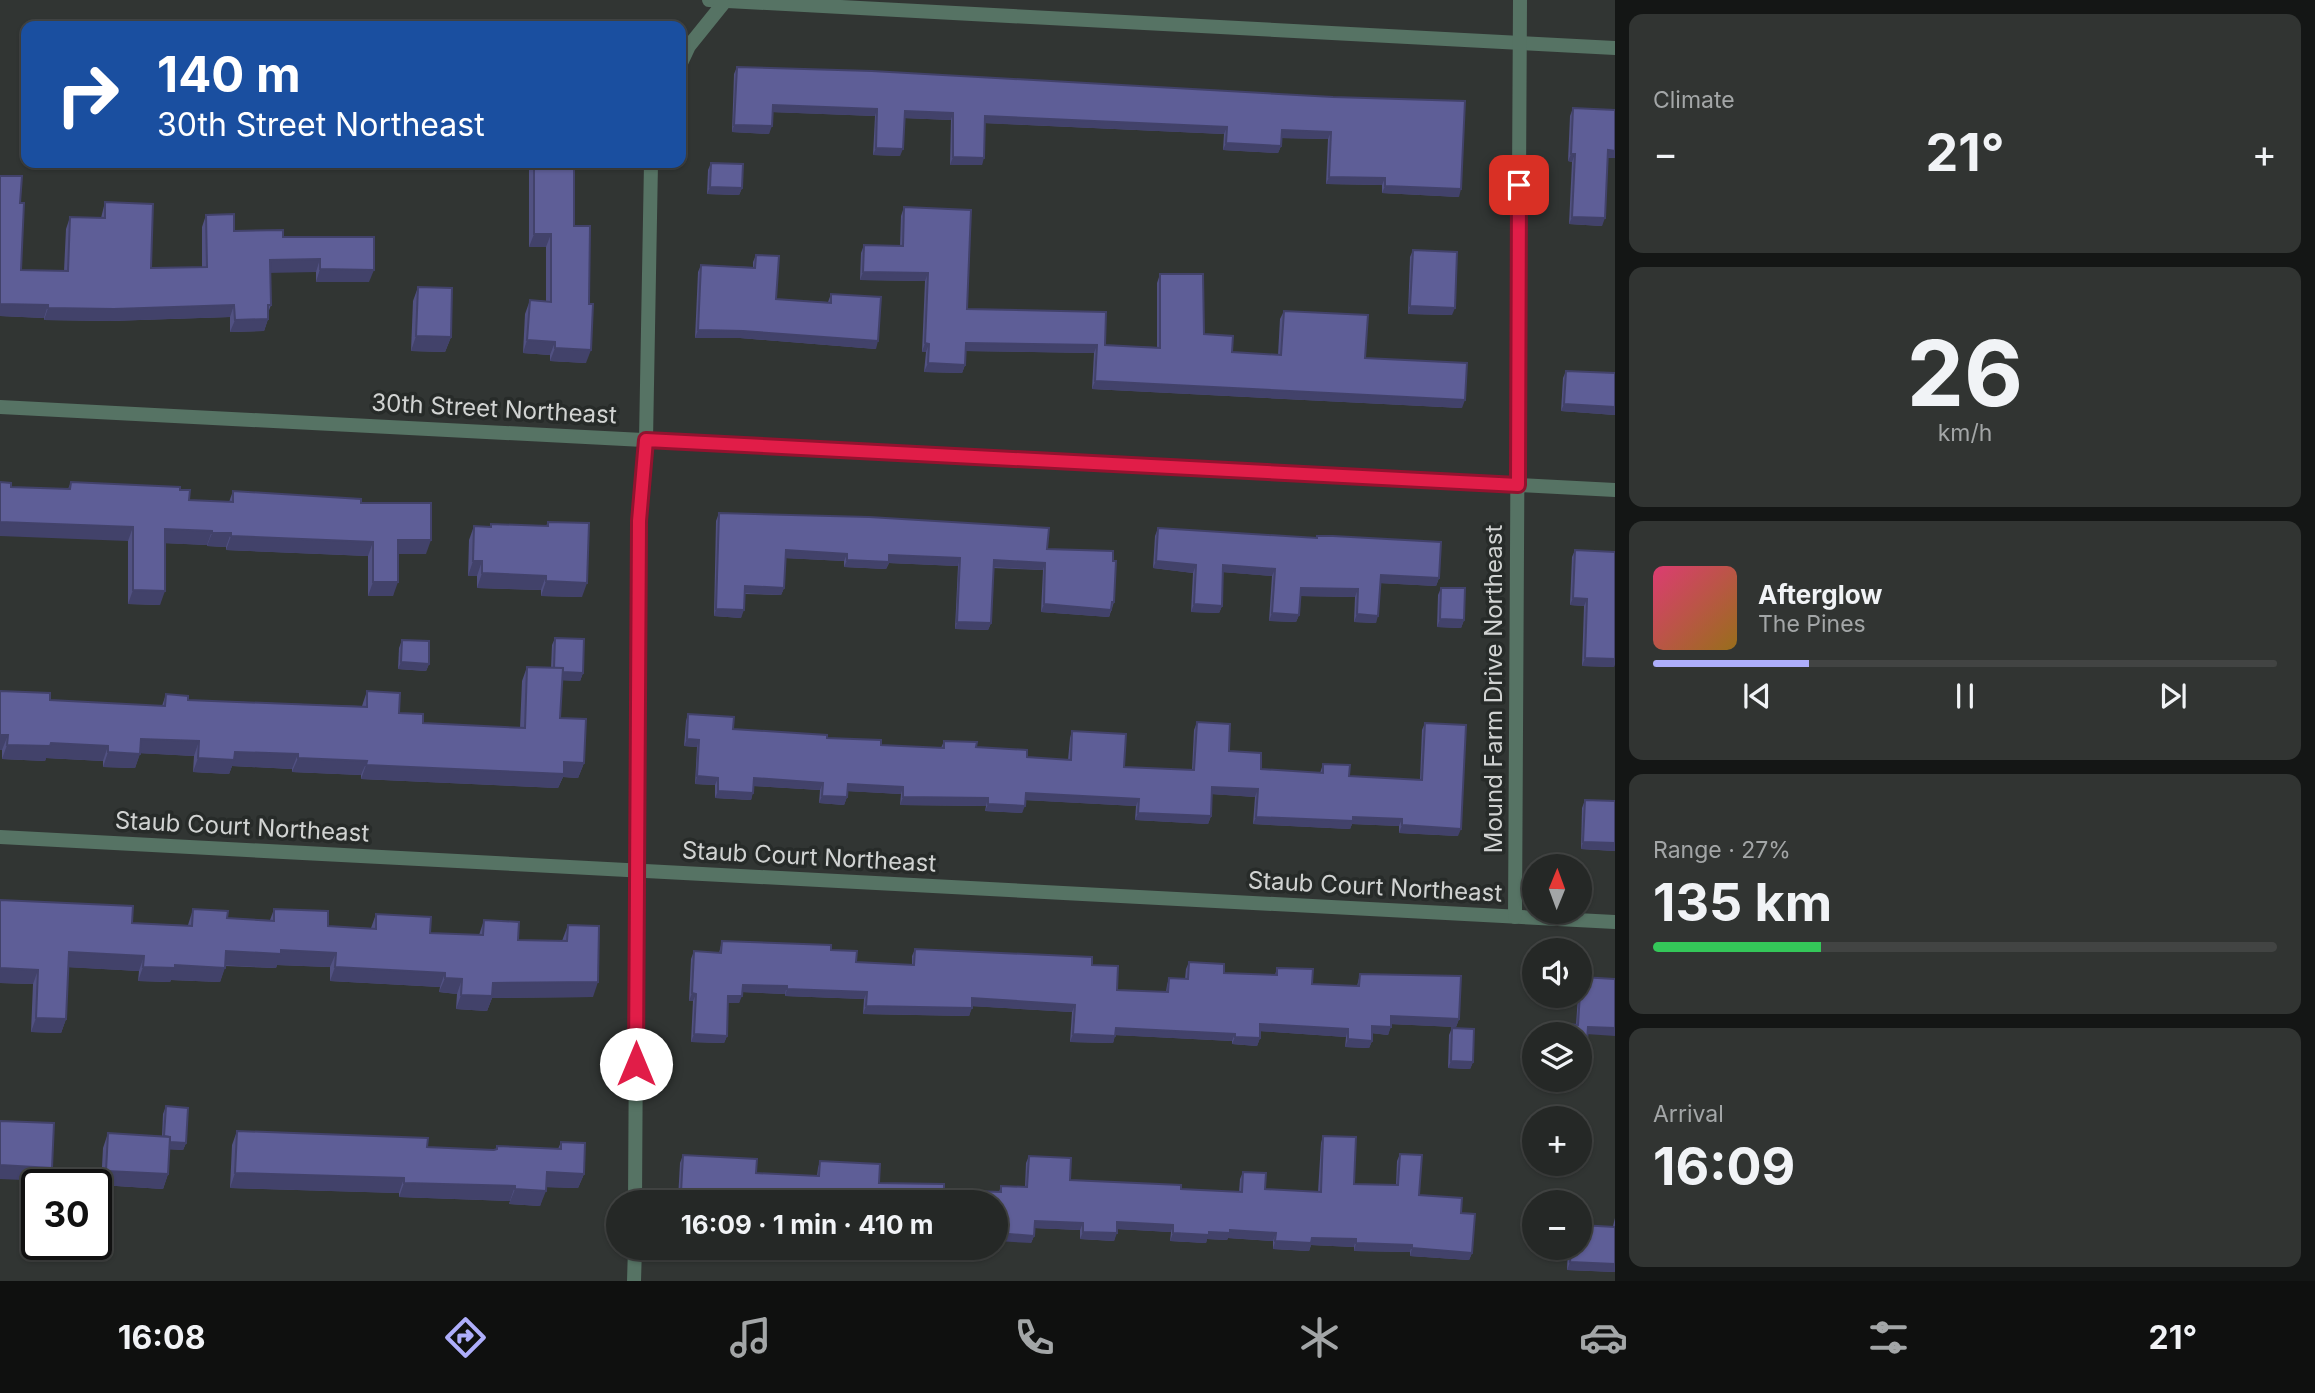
<!DOCTYPE html>
<html lang="en">
<head>
<meta charset="utf-8">
<style>
  :root { --surface:#252826; --page:#313432; --text:#f1f3f6; --muted:#a3a6a7; --line:#424443; --accent:#aeaefb }
  body { margin:0; font-family:Inter,sans-serif; background:var(--page); color:var(--text); height:100vh; display:flex; flex-direction:column; font-size:26px; white-space:nowrap }
  * { box-sizing:border-box; margin:0 }
  p { font-size:23px; color:var(--muted) }
  .icon { flex:none; width:38px; height:38px; fill:none; stroke:currentColor; stroke-width:2; stroke-linecap:round; stroke-linejoin:round }
  .map { position:relative; flex:1; overflow:hidden }
  .details { display:flex; flex-direction:column; gap:14px; padding:14px; background:#141615; width:700px }
  .details>* { flex:none }
  .top-card { position:absolute; left:21px; top:21px; width:665px; height:147px; border-radius:14px; box-shadow:0 2px 5px #0004,0 0 0 2px var(--line); background:#1a4fa0; color:#fff; overflow:hidden }
  .needle { width:46px; rotate:1deg }
  .buttons { position:absolute; left:1522px; top:854px; display:grid; gap:14px }
  .buttons a { display:grid; place-items:center; width:70px; height:70px; border-radius:50%; background:var(--surface); box-shadow:0 2px 5px #0004,0 0 0 2px var(--line); font-size:35px }
  .speed { position:absolute; left:21px; top:1169px; display:flex; gap:14px; font-size:35px; font-weight:700; text-align:center }
  .speed>* { display:grid; place-content:center; width:91px; height:91px; border-radius:50%; background:var(--surface); box-shadow:0 2px 5px #0004,0 0 0 2px var(--line); line-height:1 }
  .speed .limit { border:4px solid #111; border-radius:10px; background:#fff; color:#111 }
  .pin { position:absolute; display:grid; place-items:center; width:60px; height:60px; color:#fff; margin:-30px; border-radius:14px; box-shadow:0 4px 10px #0006 }
  .me { position:absolute; width:77px; margin:-38px; rotate:0deg; stroke-linejoin:round; filter:drop-shadow(0 0 5px #0008) }
  .turn { display:flex; align-items:center; gap:24px; height:147px; padding:0 21px; font-size:32px }
  .turn .icon { width:91px; height:91px; stroke-width:2.5 }
  .turn b { display:block; font-size:49px; line-height:60px }
  .big { font-size:52px; font-weight:700; line-height:1.1 }
  .details .card { flex:1; display:flex; flex-direction:column; justify-content:center; gap:10px; min-width:0; padding:0 24px; border-radius:14px; background:var(--page) }
  .details .dial { align-items:center; gap:0 }
  .dial b { font-size:91px; line-height:1 }
  .song { display:flex; align-items:center; gap:21px }
  .cover { width:84px; height:84px; border-radius:10px; background:linear-gradient(135deg,hsl(340 70% 55%),hsl(40 70% 35%)) }
  .played { height:7px; border-radius:4px; background:linear-gradient(90deg,var(--accent) 25%,var(--line) 25%) }
  .keys { display:flex; justify-content:space-around; direction:ltr }
  .heat { display:flex; justify-content:space-between; align-items:center; font-size:38px; direction:ltr }
  .charge { height:10px; border-radius:5px; background:linear-gradient(90deg,#34c759 27%,var(--line) 0) }
  .trip { position:absolute; left:606px; top:1190px; width:402px; height:70px; border-radius:35px; background:var(--surface); box-shadow:0 2px 5px #0004,0 0 0 2px var(--line); font-weight:700; line-height:70px; text-align:center }
  .dock { display:flex; height:112px; justify-content:space-around; align-items:center; background:#0f100f; color:var(--muted) }
  .dock .icon { width:49px; height:49px }
  .dock .selected { color:var(--accent) }
  .dock b { font-size:32px; color:var(--text) }
  main { display:flex; flex:1; min-height:0 }
  .map>svg:first-child { display:block }
</style>
</head>
<body>
<main>
<div class="map">
<svg width="1615" height="1281" viewBox="0 0 1615 1281">
  <rect width="100%" height="100%" fill="#313533"/>
  <g fill="none" stroke-linecap="round" stroke-linejoin="round">
    <g stroke="#567364" stroke-width="14">
      <polyline points="709,0 1615,48"/>
      <polyline points="681,63 689,46 726,0"/>
      <polyline points="0,407 1615,490"/>
      <polyline points="0,837 1615,922"/>
      <polyline points="1515,917 1520,0"/>
      <polyline points="635,1202 639,521 646,440 651,163"/>
      <polyline points="634,1281 635,1248"/>
    </g>
  </g>
  <g fill="#515182">
    <polygon points="737,67 1333,97 1459,197 1382,193 1382,185 1326,184 1328,139 1281,138 1281,146 1278,153 1223,150 1224,134 985,123 982,165 950,165 951,120 904,118 900,156 873,155 875,116 772,112 769,134 732,132 734,74"/>
    <polygon points="1573,108 1615,110 1615,158 1608,158 1602,226 1569,224 1572,162 1568,161 1570,116"/>
    <polygon points="529,163 574,163 574,226 586,363 550,361 550,355 523,353 525,314 530,300 546,301 546,247 529,247"/>
    <polygon points="711,163 742,188 739,195 707,194 708,170"/>
    <polygon points="105,202 151,268 202,267 202,227 206,215 234,231 283,237 369,282 316,282 316,272 270,272 271,305 268,313 268,319 264,331 230,332 230,317 110,321 44,320 44,318 0,316 20,203 21,270 64,271 66,229 70,217 101,218"/>
    <polygon points="904,207 967,309 1105,345 1157,347 1157,283 1160,274 1204,334 1232,352 1278,355 1280,319 1284,311 1365,358 1462,408 1092,389 1094,353 965,351 965,365 962,373 924,372 926,352 922,352 925,281 860,280 861,253 864,245 900,246 901,216"/>
    <polygon points="1413,250 1452,315 1408,314 1410,257"/>
    <polygon points="756,255 776,299 828,302 831,294 876,349 740,338 695,338 698,272 701,265 753,267 753,262"/>
    <polygon points="418,287 451,337 445,352 411,351 413,301"/>
    <polygon points="1566,371 1615,373 1615,415 1561,411 1563,378"/>
    <polygon points="71,482 180,490 189,500 229,502 233,491 361,503 426,554 398,554 393,596 368,596 368,556 226,550 226,547 207,546 207,545 165,543 160,605 128,604 128,541 11,487 68,489"/>
    <polygon points="719,513 1047,549 1114,602 1109,617 1041,612 1043,570 993,568 991,623 988,630 955,629 958,566 889,563 886,569 844,567 844,561 785,558 784,588 781,595 745,594 741,618 714,616 716,521"/>
    <polygon points="548,522 582,597 541,596 541,590 477,588 477,576 468,576 469,540 474,526 490,527 491,524 546,526"/>
    <polygon points="1158,528 1439,578 1436,586 1380,583 1376,623 1354,622 1355,597 1300,596 1299,615 1296,622 1269,621 1272,576 1223,572 1222,606 1219,613 1191,612 1193,573 1153,568 1155,536"/>
    <polygon points="1575,550 1615,663 1614,667 1582,666 1584,606 1570,605 1572,557"/>
    <polygon points="1441,588 1464,620 1461,628 1437,627 1438,595"/>
    <polygon points="555,638 583,673 580,681 562,680 560,718 584,763 578,778 563,777 558,788 361,779 361,775 292,772 292,769 232,766 229,774 193,772 194,756 140,753 135,768 103,767 103,761 46,758 45,761 2,759 2,750 0,750 0,691 50,700 162,706 166,694 188,700 362,706 367,691 399,713 423,723 520,728 522,681 527,667 551,668 552,645"/>
    <polygon points="402,640 429,664 426,671 398,669 399,648"/>
    <polygon points="688,714 733,729 827,738 881,745 941,748 944,741 1027,757 1068,760 1070,738 1072,731 1124,767 1192,770 1194,730 1197,722 1229,751 1261,769 1320,773 1323,764 1349,776 1420,780 1422,730 1425,723 1458,836 1399,833 1399,826 1352,824 1350,829 1253,824 1255,797 1212,794 1211,816 1208,824 1135,820 1136,806 1025,800 1022,813 985,811 986,806 900,805 901,794 847,791 847,797 844,805 819,803 820,790 754,786 751,800 715,798 715,785 695,784 697,747 684,746 686,721"/>
    <polygon points="1585,800 1615,801 1615,851 1581,849 1582,808"/>
    <polygon points="193,909 227,918 270,920 274,909 328,926 371,928 376,914 430,933 479,935 484,920 518,940 562,941 568,925 593,997 492,998 487,1011 456,1009 457,994 439,992 440,987 330,981 330,967 277,965 276,968 225,966 220,982 171,980 170,982 138,981 139,971 68,967 66,1019 61,1033 31,1032 33,984 0,983 132,923 188,925"/>
    <polygon points="722,941 831,950 856,962 912,965 912,956 915,949 1092,965 1117,990 1166,992 1167,985 1169,978 1185,979 1186,969 1189,962 1224,973 1275,975 1277,968 1312,984 1357,986 1360,974 1459,1019 1456,1027 1391,1024 1388,1035 1372,1033 1372,1041 1369,1048 1345,1047 1346,1037 1260,1031 1260,1038 1257,1046 1232,1044 1232,1041 1115,1035 1113,1043 1070,1042 1072,1012 972,1006 969,1016 863,1014 864,999 785,996 785,994 742,992 739,1003 728,1003 727,1036 724,1043 691,1042 693,1001 689,1001 691,959 694,951 719,953"/>
    <polygon points="1581,977 1588,1035 1586,1054 1583,1062 1580,1061 1580,1034 1555,1034 1558,1023 1576,1025 1578,996 1580,996"/>
    <polygon points="1452,1028 1473,1062 1470,1069 1448,1068 1449,1035"/>
    <polygon points="166,1106 186,1143 183,1150 169,1149 168,1174 163,1189 101,1185 103,1148 108,1133 162,1136 163,1114"/>
    <polygon points="237,1131 427,1147 494,1150 496,1149 497,1146 558,1149 561,1142 584,1174 578,1188 546,1187 540,1206 509,1204 510,1201 399,1197 399,1193 230,1188 232,1145"/>
    <polygon points="1323,1136 1354,1184 1396,1185 1397,1161 1400,1154 1419,1195 1461,1213 1472,1253 1469,1260 1410,1256 1410,1252 1354,1251 1354,1247 1311,1245 1309,1251 1273,1249 1273,1241 1228,1238 1227,1240 1207,1239 1206,1243 1170,1241 1171,1232 1117,1229 1114,1241 1080,1239 1080,1230 1035,1228 1034,1236 1031,1243 996,1202 698,1202 699,1201 678,1199 680,1163 683,1155 756,1173 817,1176 818,1168 820,1161 879,1183 944,1190 999,1192 1001,1186 1025,1187 1026,1163 1029,1156 1070,1180 1181,1189 1239,1192 1240,1179 1243,1172 1265,1189 1318,1192 1321,1143"/>
    <polygon points="1615,1218 1615,1272 1567,1270 1568,1248 1580,1248 1613,1226"/>
  </g>
  <g fill="#42426a">
    <polygon points="773,105 877,109 875,116 770,112"/>
    <polygon points="905,111 953,113 951,120 902,118"/>
    <polygon points="985,116 1227,127 1224,134 982,123"/>
    <polygon points="734,125 772,126 769,134 732,132"/>
    <polygon points="1282,130 1331,132 1328,139 1279,138"/>
    <polygon points="1226,143 1281,146 1278,153 1223,150"/>
    <polygon points="876,148 903,149 900,156 873,155"/>
    <polygon points="1608,150 1615,151 1615,158 1606,158"/>
    <polygon points="1571,154 1575,154 1572,162 1568,161"/>
    <polygon points="953,157 984,158 982,165 950,165"/>
    <polygon points="1329,177 1385,178 1382,185 1326,184"/>
    <polygon points="1385,186 1461,189 1459,197 1382,193"/>
    <polygon points="710,187 742,188 739,195 707,194"/>
    <polygon points="1572,217 1605,218 1602,226 1569,224"/>
    <polygon points="534,234 551,234 546,247 529,247"/>
    <polygon points="320,259 316,272 266,273 270,260"/>
    <polygon points="320,269 374,270 369,282 316,282"/>
    <polygon points="863,272 928,273 925,281 860,280"/>
    <polygon points="0,304 48,305 44,318 0,316"/>
    <polygon points="234,305 230,317 110,321 44,320 48,308"/>
    <polygon points="1410,306 1455,308 1452,315 1408,314"/>
    <polygon points="268,319 264,331 230,332 235,320"/>
    <polygon points="698,330 743,331 878,341 876,349 740,338 695,338"/>
    <polygon points="416,336 451,337 445,352 411,351"/>
    <polygon points="527,340 555,342 550,355 523,353"/>
    <polygon points="925,343 929,344 926,352 922,352"/>
    <polygon points="966,343 1097,345 1094,353 963,351"/>
    <polygon points="555,348 591,350 586,363 550,361"/>
    <polygon points="928,363 965,365 962,373 924,372"/>
    <polygon points="1095,381 1465,400 1462,408 1092,389"/>
    <polygon points="1564,404 1615,407 1615,415 1561,411"/>
    <polygon points="0,522 133,527 128,541 0,536"/>
    <polygon points="165,529 212,531 207,545 160,543"/>
    <polygon points="212,533 231,533 226,547 207,546"/>
    <polygon points="231,536 373,542 368,556 226,550"/>
    <polygon points="398,540 431,540 426,554 393,554"/>
    <polygon points="786,550 847,554 844,561 783,558"/>
    <polygon points="889,555 960,558 958,566 889,563 886,569 844,567 847,560"/>
    <polygon points="994,560 1045,563 1043,570 991,567"/>
    <polygon points="473,561 482,561 477,576 468,576"/>
    <polygon points="1156,561 1196,565 1193,573 1153,568"/>
    <polygon points="1223,565 1275,569 1272,576 1221,572"/>
    <polygon points="482,573 546,576 541,590 477,588"/>
    <polygon points="1381,575 1439,578 1436,586 1378,583"/>
    <polygon points="546,581 587,583 582,597 541,596"/>
    <polygon points="373,582 398,582 393,596 368,596"/>
    <polygon points="745,586 784,588 781,595 742,593"/>
    <polygon points="1301,588 1358,589 1355,597 1298,596"/>
    <polygon points="133,590 165,591 160,605 128,604"/>
    <polygon points="1573,598 1587,599 1584,606 1570,605"/>
    <polygon points="1044,604 1111,610 1109,617 1041,612"/>
    <polygon points="1194,604 1222,606 1219,613 1191,612"/>
    <polygon points="716,609 744,610 741,618 714,616"/>
    <polygon points="1272,613 1299,615 1296,622 1269,621"/>
    <polygon points="1357,614 1378,616 1376,623 1354,622"/>
    <polygon points="1440,619 1464,620 1461,628 1437,627"/>
    <polygon points="957,622 991,623 988,630 955,629"/>
    <polygon points="1585,658 1615,659 1615,663 1614,667 1582,666"/>
    <polygon points="401,662 429,664 426,671 398,669"/>
    <polygon points="553,672 583,673 580,681 551,680"/>
    <polygon points="0,735 8,735 2,750 0,750"/>
    <polygon points="141,739 199,741 194,756 136,753"/>
    <polygon points="687,739 699,740 697,747 684,746"/>
    <polygon points="51,743 108,746 103,761 46,758 45,761 2,759 7,745"/>
    <polygon points="108,752 140,754 135,768 103,767"/>
    <polygon points="235,752 298,754 292,769 232,766 229,774 193,772 198,758"/>
    <polygon points="298,758 367,761 361,775 292,772"/>
    <polygon points="564,762 584,763 578,778 563,777 558,788 361,779 366,765"/>
    <polygon points="697,776 718,778 715,785 695,784"/>
    <polygon points="754,778 823,783 820,790 752,786"/>
    <polygon points="848,784 903,787 901,794 845,791"/>
    <polygon points="1212,787 1258,789 1255,797 1210,794"/>
    <polygon points="718,791 753,793 751,800 715,798"/>
    <polygon points="1026,793 1139,799 1136,806 1023,800"/>
    <polygon points="822,796 847,797 844,805 819,803"/>
    <polygon points="903,797 988,798 986,806 900,805"/>
    <polygon points="988,804 1025,806 1022,813 985,811"/>
    <polygon points="1138,813 1211,816 1208,824 1135,820"/>
    <polygon points="1256,817 1353,817 1402,819 1399,826 1352,824 1350,829 1253,824"/>
    <polygon points="1402,825 1461,829 1458,836 1399,833"/>
    <polygon points="1583,842 1615,843 1615,851 1581,849"/>
    <polygon points="281,950 336,953 330,967 277,965 276,968 221,965 226,951"/>
    <polygon points="69,952 144,956 139,971 64,967"/>
    <polygon points="175,965 225,968 220,982 171,980 170,982 138,981 143,967"/>
    <polygon points="335,967 445,973 440,987 330,981"/>
    <polygon points="0,968 38,970 33,984 0,983"/>
    <polygon points="445,978 462,979 457,994 439,992"/>
    <polygon points="598,982 593,997 492,998 487,1011 456,1009 461,995 493,983"/>
    <polygon points="743,985 787,986 785,994 740,992"/>
    <polygon points="787,989 867,992 864,999 785,996"/>
    <polygon points="692,993 696,994 693,1001 689,1001"/>
    <polygon points="728,996 742,996 739,1003 726,1003"/>
    <polygon points="972,998 1075,1005 1072,1012 969,1006"/>
    <polygon points="866,1006 972,1008 969,1016 863,1014"/>
    <polygon points="1391,1016 1459,1019 1456,1027 1389,1024"/>
    <polygon points="36,1018 66,1019 61,1033 31,1032"/>
    <polygon points="1260,1024 1348,1029 1346,1037 1258,1031"/>
    <polygon points="1372,1026 1391,1027 1388,1035 1370,1033"/>
    <polygon points="1588,1027 1615,1028 1615,1036 1586,1034"/>
    <polygon points="1116,1028 1235,1034 1232,1041 1113,1035"/>
    <polygon points="694,1034 727,1036 724,1043 691,1042"/>
    <polygon points="1073,1034 1115,1036 1113,1043 1070,1042"/>
    <polygon points="1235,1037 1260,1038 1257,1046 1232,1044"/>
    <polygon points="1348,1039 1372,1041 1369,1048 1345,1047"/>
    <polygon points="1580,1054 1586,1054 1583,1062 1580,1061"/>
    <polygon points="1451,1061 1473,1062 1470,1069 1448,1068"/>
    <polygon points="164,1141 186,1143 183,1150 161,1149"/>
    <polygon points="0,1165 52,1168 47,1181 0,1179"/>
    <polygon points="106,1171 168,1174 163,1189 101,1185"/>
    <polygon points="547,1172 584,1174 578,1188 541,1187"/>
    <polygon points="235,1173 404,1178 399,1193 230,1188"/>
    <polygon points="404,1183 515,1186 510,1201 399,1197"/>
    <polygon points="515,1189 546,1191 540,1206 509,1204"/>
    <polygon points="681,1192 701,1193 699,1201 678,1199"/>
    <polygon points="1035,1221 1083,1223 1080,1230 1032,1228"/>
    <polygon points="1117,1222 1173,1225 1171,1232 1115,1229"/>
    <polygon points="1230,1230 1276,1233 1273,1241 1228,1238 1227,1240 1207,1239 1206,1243 1170,1241 1173,1233"/>
    <polygon points="1083,1232 1117,1233 1114,1241 1080,1239"/>
    <polygon points="996,1233 1034,1236 1031,1243 996,1241"/>
    <polygon points="1312,1238 1356,1239 1354,1247 1311,1245 1309,1251 1273,1249 1275,1241"/>
    <polygon points="1356,1243 1412,1245 1410,1252 1354,1251"/>
    <polygon points="1412,1248 1472,1253 1469,1260 1410,1256"/>
    <polygon points="1570,1262 1615,1264 1615,1272 1567,1270"/>
  </g>
  <g fill="#5e5e97" stroke="#42426a" stroke-width="2">
    <polygon points="737,67 872,71 1333,97 1465,101 1461,189 1385,186 1385,178 1329,177 1331,132 1282,130 1281,146 1226,143 1227,127 985,116 984,158 953,157 953,113 905,111 903,149 876,148 877,109 773,105 772,126 734,125"/>
    <polygon points="1573,108 1615,110 1615,151 1608,150 1605,218 1572,217 1575,154 1571,154"/>
    <polygon points="534,163 574,163 574,226 590,226 589,304 593,304 591,350 555,348 555,342 527,340 530,300 551,302 551,234 534,234"/>
    <polygon points="711,163 743,164 742,188 710,187"/>
    <polygon points="0,176 22,176 20,203 24,203 21,270 68,271 70,217 105,218 105,202 153,204 151,268 207,267 206,215 234,214 234,231 283,230 283,237 374,237 374,270 320,269 320,259 270,260 271,305 268,305 268,319 235,320 234,305 114,309 48,308 48,305 0,304"/>
    <polygon points="904,207 971,210 967,309 1106,312 1105,345 1160,348 1160,274 1203,274 1204,334 1233,336 1232,352 1281,355 1284,311 1368,315 1365,358 1467,363 1465,400 1095,381 1097,345 966,343 965,365 928,363 929,344 925,343 928,273 863,272 864,245 903,246"/>
    <polygon points="1413,250 1457,252 1455,308 1410,306"/>
    <polygon points="756,255 779,256 776,299 831,303 831,294 881,297 878,341 743,331 698,330 701,265 755,268"/>
    <polygon points="418,287 452,288 451,337 416,336"/>
    <polygon points="1566,371 1615,373 1615,407 1564,404"/>
    <polygon points="0,482 11,483 11,487 70,489 71,482 180,487 180,490 190,490 189,500 233,502 233,491 361,499 361,503 431,503 431,540 398,540 398,582 373,582 373,542 231,536 231,533 212,533 212,531 165,529 165,591 133,590 133,527 0,522"/>
    <polygon points="719,513 869,517 1049,528 1047,549 1113,551 1113,561 1116,561 1114,602 1112,602 1111,610 1044,604 1045,563 994,560 991,623 957,622 960,558 889,555 889,562 847,560 847,554 786,550 784,588 745,586 744,610 716,609"/>
    <polygon points="548,522 589,523 587,583 546,581 546,576 482,573 482,561 473,561 474,526 491,527 491,524 548,526"/>
    <polygon points="1158,528 1317,538 1317,536 1333,536 1441,542 1439,578 1381,575 1378,616 1357,614 1358,589 1301,588 1299,615 1272,613 1275,569 1223,565 1222,606 1194,604 1196,565 1156,561"/>
    <polygon points="1575,550 1615,552 1615,659 1585,658 1587,599 1573,598"/>
    <polygon points="1441,588 1465,588 1464,620 1440,619"/>
    <polygon points="555,638 584,639 583,673 563,672 563,668 554,668"/>
    <polygon points="402,640 429,641 429,664 401,662"/>
    <polygon points="527,667 563,668 560,718 586,719 584,763 564,762 564,774 366,765 367,761 298,758 298,754 235,752 234,760 198,758 199,741 141,739 140,754 108,752 108,746 51,743 50,746 7,745 8,735 0,735 0,691 50,693 50,700 165,706 166,694 188,696 188,700 367,707 367,691 400,693 399,713 423,714 423,723 525,728"/>
    <polygon points="688,714 734,717 733,729 827,735 827,738 881,740 881,745 944,748 944,741 977,742 976,747 1027,750 1027,757 1071,760 1072,731 1126,734 1124,767 1194,770 1197,722 1230,724 1229,751 1261,753 1261,769 1323,773 1323,764 1350,765 1349,776 1422,780 1425,723 1466,725 1461,829 1402,825 1402,819 1353,817 1353,821 1256,817 1258,789 1212,787 1211,816 1138,813 1139,799 1026,793 1025,806 988,804 988,798 903,797 903,787 848,784 847,797 822,796 823,783 754,778 753,793 718,791 718,778 697,776 699,740 687,739"/>
    <polygon points="1585,800 1615,801 1615,843 1583,842"/>
    <polygon points="0,900 133,906 132,923 192,926 193,909 228,911 227,918 274,921 274,909 328,911 328,926 376,929 376,914 431,917 430,933 483,935 484,920 519,922 518,940 567,941 568,925 599,926 598,982 493,983 492,996 461,995 462,979 445,978 445,973 335,967 336,953 281,950 281,954 226,951 225,968 175,965 175,968 143,967 144,956 69,952 66,1019 36,1018 38,970 0,968"/>
    <polygon points="722,941 831,945 831,950 857,951 856,962 914,965 915,949 1092,957 1092,965 1118,966 1117,990 1168,992 1169,978 1188,979 1189,962 1224,964 1224,973 1277,975 1277,968 1313,969 1312,984 1359,986 1360,974 1461,976 1459,1019 1391,1016 1391,1027 1372,1026 1372,1041 1348,1039 1348,1029 1260,1024 1260,1038 1235,1037 1235,1034 1116,1028 1115,1036 1073,1034 1075,1005 972,998 972,1008 866,1006 867,992 787,989 787,986 743,985 742,996 728,996 727,1036 694,1034 696,994 692,993 694,951 721,953"/>
    <polygon points="1581,977 1615,979 1615,1028 1588,1027 1586,1054 1580,1054 1580,1034 1557,1034 1558,1023 1578,1025"/>
    <polygon points="1452,1028 1474,1029 1473,1062 1451,1061"/>
    <polygon points="166,1106 188,1108 186,1143 170,1142 170,1137 164,1136"/>
    <polygon points="0,1121 54,1123 52,1168 0,1165"/>
    <polygon points="237,1131 428,1138 427,1147 494,1150 497,1149 497,1146 561,1149 561,1142 585,1143 584,1174 547,1172 546,1191 515,1189 515,1186 404,1183 404,1178 235,1173"/>
    <polygon points="108,1133 170,1137 168,1174 106,1171"/>
    <polygon points="1323,1136 1356,1137 1354,1184 1398,1185 1400,1154 1422,1155 1419,1195 1462,1198 1461,1213 1475,1214 1472,1253 1412,1248 1412,1245 1356,1243 1356,1239 1312,1238 1311,1243 1275,1241 1276,1233 1230,1230 1230,1233 1209,1232 1209,1235 1173,1233 1173,1225 1117,1222 1117,1233 1083,1232 1083,1223 1035,1221 1034,1236 996,1233 996,1202 701,1202 701,1193 681,1192 683,1155 757,1159 756,1173 819,1176 820,1161 880,1164 879,1183 944,1184 944,1190 1001,1192 1001,1186 1027,1187 1029,1156 1071,1158 1070,1180 1181,1185 1181,1189 1242,1192 1243,1172 1266,1173 1265,1189 1321,1192"/>
    <polygon points="1580,1225 1615,1227 1615,1264 1570,1262 1571,1248 1580,1248"/>
  </g>
  <g fill="none" stroke-linecap="round" stroke-linejoin="round">
    <defs>
      <polyline id="route" points="636,1064 639,521 646,440 1518,485 1519,185"/>
    </defs>
    <use href="#route" stroke="#92132f" stroke-width="18"/>
    <use href="#route" stroke="#e11d48" stroke-width="12"/>
  </g>
  <g text-anchor="middle" stroke-width="7" stroke-linejoin="round" paint-order="stroke">
    <g font-size="24" fill="#d1d3d2" stroke="#272b29">
      <text transform="translate(494 409) rotate(3)" y="8">30th Street Northeast</text>
      <text transform="translate(1494 689) rotate(-90)" y="8">Mound Farm Drive Northeast</text>
      <text transform="translate(242 827) rotate(3)" y="8">Staub Court Northeast</text>
      <text transform="translate(809 857) rotate(3)" y="8">Staub Court Northeast</text>
      <text transform="translate(1375 887) rotate(3)" y="8">Staub Court Northeast</text>
    </g>
  </g>
</svg>
<div class="buttons">
<a><svg class="needle" viewBox="-14 -14 28 28"><path d="M0-13l5 13h-10z" fill="#e53935"/><path d="M0 13l5-13h-10z" fill="#a3a6a7"/></svg></a>
<a><svg class="icon" aria-label="sound" viewBox="0 0 24 24"><path d="M4 9h4l5-4v14l-5-4H4zM17 9q2 3 0 6"/></svg></a>
<a><svg class="icon" aria-label="layers" viewBox="0 0 24 24"><path d="M12 4l9 5-9 5-9-5zM3 14l9 5 9-5"/></svg></a>
<a>+</a>
<a>−</a>
</div>
<div class="speed"><div class="limit">30</div></div>
<div class="pin" style="left:1519px;top:185px;background:#d93025"><svg class="icon" aria-label="arrive" viewBox="0 0 24 24"><path d="M6 21V4h12l-3 4 3 4H6"/></svg></div>
<svg class="me" style="left:636px;top:1064px" viewBox="-20 -20 40 40"><circle r="19" fill="#fff"/><path d="M0-13L10 11 0 6-10 11z" fill="#e11d48"/></svg>
<div class="trip">16:09 · 1 min · 410 m</div>
<div class="top-card">
<div class="turn"><svg class="icon" aria-label="right" viewBox="0 0 24 24"><path d="M7 20v-9h11M14 6l5 5-5 5"/></svg><div><b>140 m</b>30th Street Northeast</div></div>
</div>
</div>
<section class="details">
<div class="card"><p>Climate</p>
<div class="heat"><a>−</a><b class="big">21°</b><a>+</a></div>
</div>
<div class="card dial"><b>26</b><p>km/h</p></div>
<div class="card">
<div class="song"><i class="cover"></i><div><b>Afterglow</b><p>The Pines</p></div></div>
<div class="played"></div>
<div class="keys"><svg class="icon" aria-label="previous" viewBox="0 0 24 24"><path d="M18 5L8 12l10 7zM5 5v14"/></svg><svg class="icon" aria-label="pause" viewBox="0 0 24 24"><path d="M8 5v14M16 5v14"/></svg><svg class="icon" aria-label="next" viewBox="0 0 24 24"><path d="M6 5l10 7-10 7zM19 5v14"/></svg></div>
</div>
<div class="card"><p>Range · 27%</p><b class="big">135 km</b><div class="charge"></div></div>
<div class="card"><p>Arrival</p><b class="big">16:09</b></div>
</section>
</main>
<nav class="dock">
<b>16:08</b>
<svg class="icon selected" aria-label="directions" viewBox="0 0 24 24"><path d="M12 3l9 9-9 9-9-9zM9 14v-3h6M13 9l2 2-2 2"/></svg>
<svg class="icon" aria-label="music" viewBox="0 0 24 24"><path d="M9 18V5l10-2v13"/><circle cx="6" cy="18" r="3"/><circle cx="16" cy="16" r="3"/></svg>
<svg class="icon" aria-label="phone" viewBox="0 0 24 24"><path d="M5 4h4l2 5-3 2q2 4 5 5l2-3 5 2v4C11 20 4 13 5 4z"/></svg>
<svg class="icon" aria-label="climate" viewBox="0 0 24 24"><path d="M12 3v18M4 7l16 10M4 17L20 7"/></svg>
<svg class="icon" aria-label="car" viewBox="0 0 24 24"><path d="M5 17H2v-5l4-1 3-4h7l3 4 3 1v5h-3M9 17h6M6 11h13"/><circle cx="7" cy="17" r="2"/><circle cx="17" cy="17" r="2"/></svg>
<svg class="icon" aria-label="filters" viewBox="0 0 24 24"><path d="M4 7h16M4 17h16"/><circle cx="9" cy="7" r="2"/><circle cx="15" cy="17" r="2"/></svg>
<b>21°</b>
</nav>
</body>
</html>
